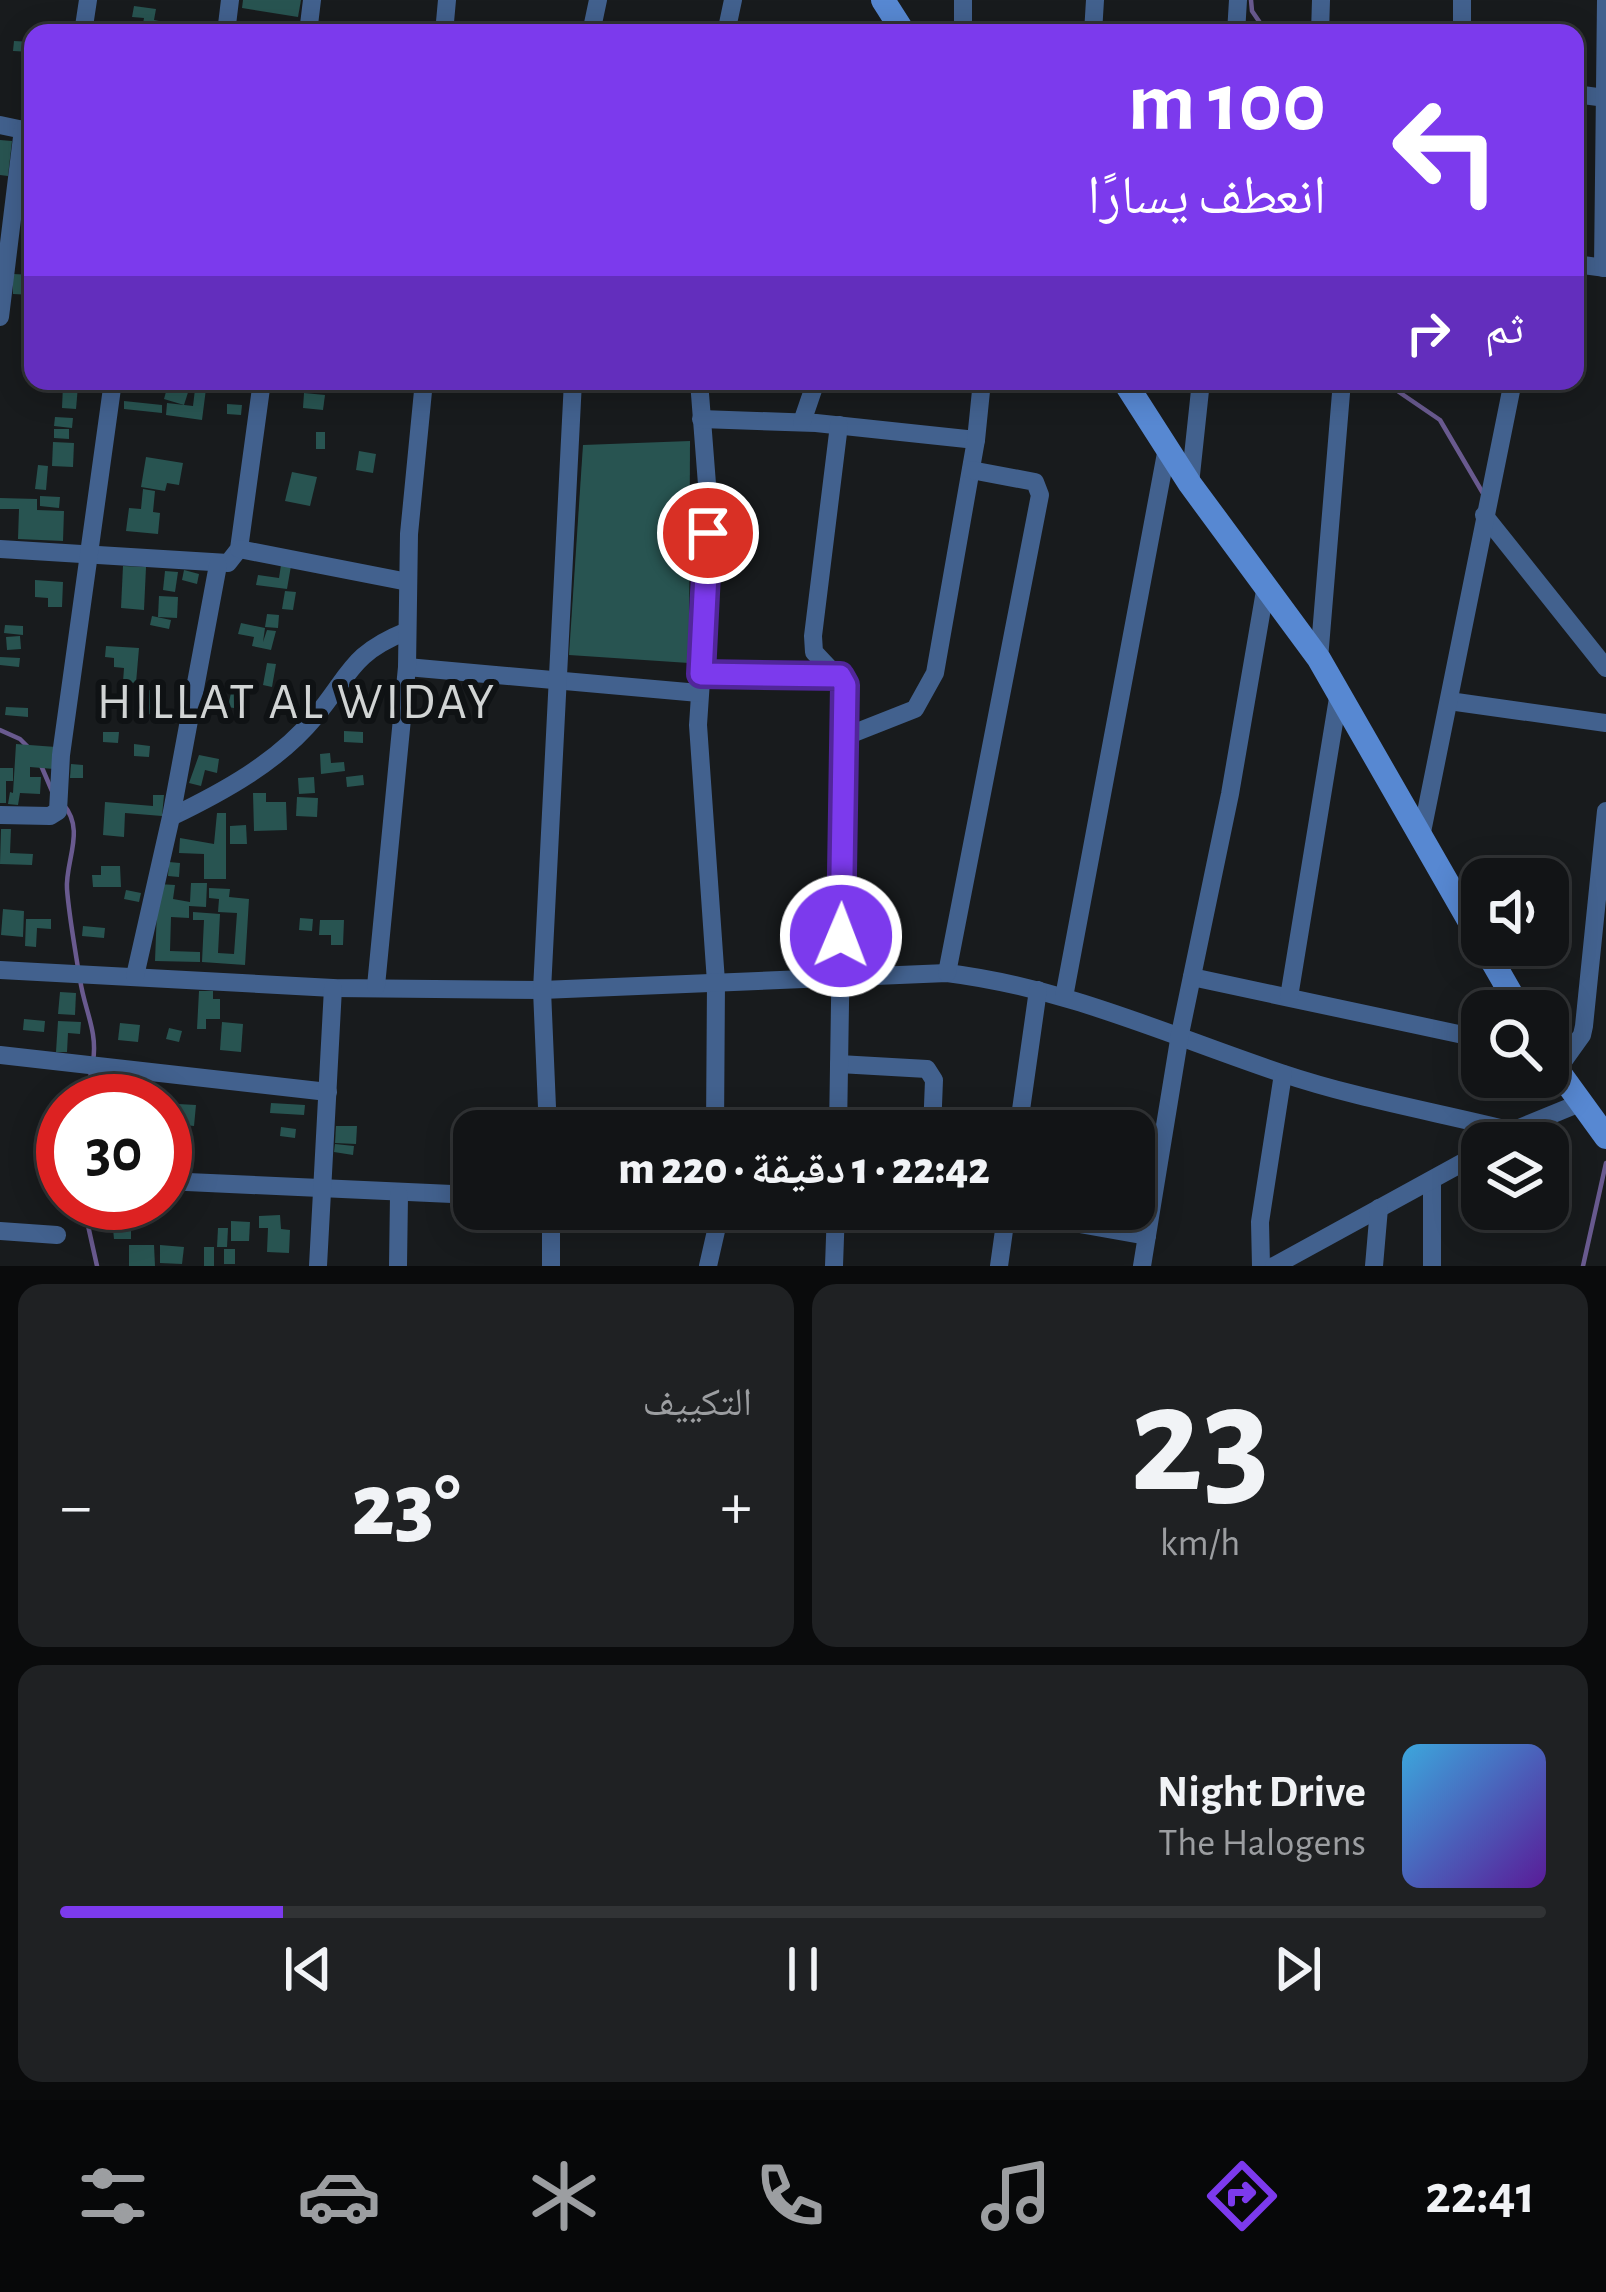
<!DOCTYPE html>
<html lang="ar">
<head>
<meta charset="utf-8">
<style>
  :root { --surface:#121416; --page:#1f2123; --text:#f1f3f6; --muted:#9c9ea1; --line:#313335; --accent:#7c3aed }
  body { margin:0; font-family:"Alegreya Sans","Noto Naskh Arabic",sans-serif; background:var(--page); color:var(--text); direction:rtl; height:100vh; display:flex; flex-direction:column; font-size:45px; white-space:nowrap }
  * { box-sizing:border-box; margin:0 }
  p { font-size:39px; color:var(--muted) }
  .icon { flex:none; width:66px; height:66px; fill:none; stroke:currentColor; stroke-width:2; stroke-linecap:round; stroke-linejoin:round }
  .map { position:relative; height:1266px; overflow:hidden; direction:ltr }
  .sheet { display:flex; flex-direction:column; gap:18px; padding:18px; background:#0a0b0c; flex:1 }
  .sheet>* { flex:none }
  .banner { position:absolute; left:24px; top:24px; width:1560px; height:366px; border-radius:24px; box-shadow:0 6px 30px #0003,0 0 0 3px var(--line); direction:rtl; background:#7c3aed; color:#fff; overflow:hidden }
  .fabs { position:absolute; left:1461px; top:858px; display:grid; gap:24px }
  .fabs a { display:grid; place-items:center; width:108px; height:108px; border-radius:24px; background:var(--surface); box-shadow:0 6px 30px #0003,0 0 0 3px var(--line); font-size:60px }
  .speed { position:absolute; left:36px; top:1074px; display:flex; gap:24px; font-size:60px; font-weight:700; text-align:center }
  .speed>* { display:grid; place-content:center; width:156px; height:156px; border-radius:50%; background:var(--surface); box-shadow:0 6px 30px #0003,0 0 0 3px var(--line); line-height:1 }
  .speed .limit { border:18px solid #d22; background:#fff; color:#111 }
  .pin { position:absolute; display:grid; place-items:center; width:102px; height:102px; color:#fff; margin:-51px; border:6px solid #fff; border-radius:50%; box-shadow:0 3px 12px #0007 }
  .me { position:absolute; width:132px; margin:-66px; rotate:1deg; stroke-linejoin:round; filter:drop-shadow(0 0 9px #0008) }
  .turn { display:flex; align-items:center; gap:42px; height:252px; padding:0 60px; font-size:54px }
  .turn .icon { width:156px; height:156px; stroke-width:2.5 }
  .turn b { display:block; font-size:84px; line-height:102px }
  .then { display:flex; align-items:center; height:114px; padding:0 60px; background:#0003; gap:24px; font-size:45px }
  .big { font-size:90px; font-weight:800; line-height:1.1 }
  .sheet .tile { flex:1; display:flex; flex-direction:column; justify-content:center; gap:18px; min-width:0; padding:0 42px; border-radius:24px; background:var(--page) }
  .sheet .dial { align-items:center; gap:0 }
  .dial b { font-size:156px; line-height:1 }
  .song { display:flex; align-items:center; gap:36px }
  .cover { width:144px; height:144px; border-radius:18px; background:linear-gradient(135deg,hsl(200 70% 55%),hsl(270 70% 35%)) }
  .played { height:12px; border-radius:6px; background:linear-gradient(90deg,var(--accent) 15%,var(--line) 15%) }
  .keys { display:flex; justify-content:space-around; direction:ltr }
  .heat { display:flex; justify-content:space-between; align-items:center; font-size:66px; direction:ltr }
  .sheet .tiles { flex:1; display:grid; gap:18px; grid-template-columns:1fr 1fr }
  .tile:last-child { grid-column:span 2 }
  .trip { position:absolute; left:453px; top:1110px; width:702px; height:120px; border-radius:24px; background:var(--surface); box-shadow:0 6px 30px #0003,0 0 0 3px var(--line); font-weight:800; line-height:120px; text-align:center; direction:rtl }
  .tabs { display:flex; height:192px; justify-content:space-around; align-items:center; background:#070809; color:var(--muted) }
  .tabs .icon { width:84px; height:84px }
  .tabs .active { color:var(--accent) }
  .tabs b { font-size:54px; color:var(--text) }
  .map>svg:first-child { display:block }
</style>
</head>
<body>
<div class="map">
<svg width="1606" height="1266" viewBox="0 0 1606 1266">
  <rect width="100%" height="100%" fill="#181b1d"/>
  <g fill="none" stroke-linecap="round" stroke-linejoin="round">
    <g stroke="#695a8f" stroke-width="4.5">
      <polyline points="1251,0 1252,11 1267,33"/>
      <polyline points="1392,381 1399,392 1440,420 1484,495"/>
      <polyline points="0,730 20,739 30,749"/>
      <polyline points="40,763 52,791"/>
      <path d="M63,804C86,830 65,861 67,889C69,915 74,942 78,968"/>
      <path d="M80,979C84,1009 98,1031 93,1061"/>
      <polyline points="87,1101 91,1072"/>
      <polyline points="83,1203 97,1266"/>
      <polyline points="1583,1266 1606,1163"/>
    </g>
  </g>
  <g fill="#285451">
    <polygon points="243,0 301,0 298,17 242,8"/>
    <polygon points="134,6 156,9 154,20 164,22 162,33 142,29 144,18 132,17"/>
    <polygon points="14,41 33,42 33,52 13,51"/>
    <polygon points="0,140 12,141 8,176 0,175"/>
    <polygon points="13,274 33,275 33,295 13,294"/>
    <polygon points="169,381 191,383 184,405 164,399"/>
    <polygon points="196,381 207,381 202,420 166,415 167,403 193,406"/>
    <polygon points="235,381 253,381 251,392 233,388"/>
    <polygon points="63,385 78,386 76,409 62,408"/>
    <polygon points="304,393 325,395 323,410 303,408"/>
    <polygon points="124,401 162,405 162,413 124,409"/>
    <polygon points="227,404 242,405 241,415 227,414"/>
    <polygon points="55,417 73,418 72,428 54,426"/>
    <polygon points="54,429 69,429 69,439 54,438"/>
    <rect x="316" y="432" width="9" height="17"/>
    <polygon points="690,441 689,663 569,655 583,445"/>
    <polygon points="53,442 74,443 73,467 52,466"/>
    <polygon points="359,451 376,454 373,473 356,470"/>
    <polygon points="146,457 183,463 179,485 167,483 165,491 141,487"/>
    <polygon points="38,465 48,466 46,490 35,489"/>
    <polygon points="292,472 317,477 310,506 285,501"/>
    <polygon points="143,489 155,491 153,512 160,513 158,534 126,531 129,508 141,509"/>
    <polygon points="40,496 60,497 59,508 40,506"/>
    <polygon points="0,498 37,499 37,510 64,511 63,541 18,539 19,509 0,509"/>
    <polygon points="281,565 291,566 287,589 256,585 258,575 279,578"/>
    <polygon points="123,566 146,567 144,610 121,608"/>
    <polygon points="184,570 199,574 197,584 182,580"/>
    <polygon points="165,571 178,572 175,592 163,590"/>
    <polygon points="35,580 63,582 62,607 48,607 48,598 35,597"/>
    <polygon points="285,591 296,592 293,610 282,609"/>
    <polygon points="159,596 178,597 177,618 158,617"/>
    <polygon points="267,614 279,615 278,628 265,627"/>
    <polygon points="152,616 171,620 169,629 150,625"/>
    <polygon points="241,623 265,628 263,642 267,630 276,631 271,650 252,646 254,637 238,634"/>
    <polygon points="5,625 23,626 23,635 4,633"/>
    <polygon points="20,636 21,649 7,650 6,637"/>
    <polygon points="106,646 139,648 136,683 123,682 124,668 114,667 114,658 105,657"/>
    <polygon points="0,657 20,658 19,667 0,665"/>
    <polygon points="267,663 276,664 272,687 263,685"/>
    <polygon points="233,683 251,687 246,710 228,707"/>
    <polygon points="146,690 165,691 164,715 145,714"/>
    <polygon points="6,707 28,708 28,717 5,715"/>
    <polygon points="344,731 363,732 363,743 344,742"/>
    <polygon points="103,732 119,732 118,743 103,742"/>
    <polygon points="16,744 56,747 54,769 30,767 30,777 41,777 40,794 20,793 18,805 8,804 10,792 13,793"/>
    <polygon points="134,744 150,746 149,757 134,756"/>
    <polygon points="330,753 331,763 344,762 345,771 321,774 320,754"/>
    <polygon points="199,755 219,759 217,773 205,770 201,786 189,783"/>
    <polygon points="71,764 83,765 83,778 70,778"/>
    <polygon points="0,768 13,768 13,781 6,781 6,803 0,803"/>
    <polygon points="363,775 364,785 347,787 346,777"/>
    <polygon points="314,777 315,793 299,794 298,778"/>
    <polygon points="253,793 266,793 266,802 286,802 287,830 254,831"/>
    <polygon points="153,795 164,795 162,816 125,813 124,837 103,835 105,802 153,806"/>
    <polygon points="297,797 318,798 317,817 296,816"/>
    <polygon points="217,813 226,813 226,879 204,879 204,854 179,853 180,838 214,844"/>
    <polygon points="246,825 247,844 230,844 230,826"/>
    <polygon points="1,829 11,829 10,853 33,854 32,865 0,864"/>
    <polygon points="169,862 180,863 179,877 168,876"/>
    <polygon points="101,866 120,866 121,887 93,887 92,875 101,875"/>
    <polygon points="191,883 207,883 206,907 189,906 189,918 171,917 170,951 200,952 200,962 155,961 158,884 175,885 173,899 190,902"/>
    <polygon points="209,888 230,889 229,897 249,899 245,965 202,962 204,920 193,920 193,912 220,914 218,953 234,954 237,913 218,912 219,899 209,898"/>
    <polygon points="126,890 141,893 139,902 124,899"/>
    <polygon points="3,909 24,911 23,937 1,935"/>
    <polygon points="300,918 313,919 312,931 299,930"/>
    <polygon points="26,919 51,919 51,929 37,928 36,947 25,946"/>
    <polygon points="320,920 344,920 343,945 331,945 331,935 319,935"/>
    <polygon points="83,926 105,928 104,938 82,936"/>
    <polygon points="199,991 213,991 213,999 220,999 220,1019 206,1019 206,1029 197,1029"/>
    <polygon points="60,992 76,993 75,1015 58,1014"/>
    <polygon points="24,1019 45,1021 44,1032 23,1030"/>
    <polygon points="58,1021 81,1022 80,1034 68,1033 67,1052 56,1052"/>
    <polygon points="222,1022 243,1024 241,1052 220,1050"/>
    <polygon points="120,1023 140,1025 138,1042 118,1040"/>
    <polygon points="169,1028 182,1031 179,1042 166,1039"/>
    <polygon points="271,1103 305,1105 304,1115 270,1113"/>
    <polygon points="178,1104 196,1105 194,1126 176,1124"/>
    <polygon points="336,1126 357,1126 356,1144 335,1143"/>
    <polygon points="281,1127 296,1129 295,1138 280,1136"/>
    <polygon points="335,1144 354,1146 353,1155 334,1152"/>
    <polygon points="133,1203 133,1215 115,1215 115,1205"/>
    <polygon points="280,1215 281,1229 290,1230 289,1253 267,1252 268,1228 259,1228 259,1216"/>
    <polygon points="231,1221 250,1222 249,1241 231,1241"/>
    <polygon points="218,1228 228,1228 227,1247 217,1247"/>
    <polygon points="113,1229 131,1229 131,1239 114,1239"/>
    <polygon points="129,1245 154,1245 155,1266 129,1266"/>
    <polygon points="160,1245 184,1247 182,1264 160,1263"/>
    <rect x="204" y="1247" width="10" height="19"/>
    <rect x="224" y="1249" width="11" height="15"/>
  </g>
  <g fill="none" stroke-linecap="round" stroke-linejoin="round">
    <g stroke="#42618e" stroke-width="18">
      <polyline points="1462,0 1462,33"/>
      <polyline points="83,33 88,0"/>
      <polyline points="226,33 230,0"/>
      <polyline points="308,33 312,0"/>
      <polyline points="444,33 447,0"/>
      <polyline points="591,33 598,0"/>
      <polyline points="726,33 733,0"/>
      <polyline points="963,33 963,0"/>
      <polyline points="1093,33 1095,0"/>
      <polyline points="1236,33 1238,0"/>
      <polyline points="1320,33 1321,0"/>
      <polyline points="1575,94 1606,98"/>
      <polyline points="0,125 33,132"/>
      <polyline points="1575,264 1606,268"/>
      <polyline points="1603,268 1606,0"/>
      <polyline points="0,317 23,129"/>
      <polyline points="699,381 708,497 706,606 698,725 716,982 715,1131"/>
      <polyline points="701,419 816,423 976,440"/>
      <polyline points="802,422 816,381"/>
      <polyline points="1190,484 1201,381"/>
      <polyline points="1484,515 1606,668"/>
      <polyline points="0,549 228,563 239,549 262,381"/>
      <polyline points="239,549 408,582"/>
      <polyline points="1319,659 1342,381"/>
      <polyline points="407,667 699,693"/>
      <polyline points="701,674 840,676"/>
      <polyline points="1449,701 1606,723"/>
      <polyline points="844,737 915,709 935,673 976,440 982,381"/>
      <polyline points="0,815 50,816 58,811 61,755 113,381"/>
      <path d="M171,817C223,792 278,762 315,717C351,674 350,654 407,631"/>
      <polyline points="1421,837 1513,381"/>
      <path d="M0,970L333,988L542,990L947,973C1067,988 1168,1035 1281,1073C1355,1098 1436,1112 1512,1131"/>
      <polyline points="947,973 1040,495 1035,482 971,470"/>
      <polyline points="135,976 171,817 218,565"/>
      <polyline points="1192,977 1482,1039"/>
      <polyline points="376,986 407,667 409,534 424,381"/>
      <polyline points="1064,997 1167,448"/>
      <polyline points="1289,997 1339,692"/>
      <polyline points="0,1055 328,1092"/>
      <polyline points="839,1064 927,1069 934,1080 932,1131"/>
      <polyline points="1557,1070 1582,1035 1584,1026 1606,811"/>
      <polyline points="548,1131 542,990 573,381"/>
      <polyline points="838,1131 845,685 814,652 813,636 839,425"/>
      <polyline points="1018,1131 1038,990"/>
      <polyline points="1495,1143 1512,1131 1580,1103"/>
      <polyline points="1432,1180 1432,1266"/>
      <polyline points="165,1181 474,1195"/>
      <polyline points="551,1209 551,1266"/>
      <polyline points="891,1209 1007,1211 1147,1236"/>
      <polyline points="0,1231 57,1235"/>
      <polyline points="318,1266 333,988"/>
      <polyline points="398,1266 399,1195"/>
      <polyline points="708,1266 721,1209"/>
      <polyline points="834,1266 836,1209"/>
      <polyline points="999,1266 1007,1209"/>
      <polyline points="1142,1266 1180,1034 1230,794 1266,585"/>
      <polyline points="1261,1266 1260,1222 1283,1074"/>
      <polyline points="1274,1266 1482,1152"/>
      <polyline points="1374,1266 1379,1208"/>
    </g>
    <g stroke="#5788d2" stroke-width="24">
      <polyline points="883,0 904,33"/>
      <polyline points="1124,381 1190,484 1319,659 1482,943"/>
      <polyline points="1483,945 1521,1011"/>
      <polyline points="1548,1057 1606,1137"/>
    </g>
  </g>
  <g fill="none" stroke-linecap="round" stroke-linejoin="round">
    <defs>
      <polyline id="route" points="708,533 701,674 840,676 845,685 841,936"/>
    </defs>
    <use href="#route" stroke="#51269a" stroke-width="30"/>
    <use href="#route" stroke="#7c3aed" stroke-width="21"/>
  </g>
  <g text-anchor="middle" stroke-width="12" stroke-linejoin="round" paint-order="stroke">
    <g font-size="51" letter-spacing="3" fill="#d1d4d4" stroke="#0f1214">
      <text x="297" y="718">HILLAT AL WIDAY</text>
    </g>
  </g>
</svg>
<div class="fabs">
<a><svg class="icon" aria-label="sound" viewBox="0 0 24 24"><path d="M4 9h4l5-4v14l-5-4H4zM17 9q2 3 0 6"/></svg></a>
<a><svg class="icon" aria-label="search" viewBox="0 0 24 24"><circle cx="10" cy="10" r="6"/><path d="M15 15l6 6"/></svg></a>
<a><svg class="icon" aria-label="layers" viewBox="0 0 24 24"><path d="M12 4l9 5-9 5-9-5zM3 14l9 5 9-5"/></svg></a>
</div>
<div class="speed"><div class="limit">30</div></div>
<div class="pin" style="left:708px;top:533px;background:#d93025"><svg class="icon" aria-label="arrive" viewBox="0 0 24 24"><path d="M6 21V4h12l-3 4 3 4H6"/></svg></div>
<svg class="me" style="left:841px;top:936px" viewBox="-20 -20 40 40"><circle r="17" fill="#7c3aed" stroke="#fff" stroke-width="3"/><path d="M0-11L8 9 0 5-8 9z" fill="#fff"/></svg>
<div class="trip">22:42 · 1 دقيقة · 220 m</div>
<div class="banner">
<div class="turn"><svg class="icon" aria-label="left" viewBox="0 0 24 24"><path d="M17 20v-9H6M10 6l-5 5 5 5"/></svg><div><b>100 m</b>انعطف يسارًا</div></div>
<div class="then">ثم<svg class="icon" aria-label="right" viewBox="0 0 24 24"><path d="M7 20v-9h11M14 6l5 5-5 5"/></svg></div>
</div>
</div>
<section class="sheet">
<div class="tiles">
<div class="tile dial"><b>23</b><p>km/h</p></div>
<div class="tile"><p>التكييف</p>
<div class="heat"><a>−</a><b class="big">23°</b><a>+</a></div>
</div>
<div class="tile">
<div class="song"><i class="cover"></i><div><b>Night Drive</b><p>The Halogens</p></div></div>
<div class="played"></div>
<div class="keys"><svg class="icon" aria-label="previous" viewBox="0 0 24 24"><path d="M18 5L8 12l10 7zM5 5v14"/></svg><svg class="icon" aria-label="pause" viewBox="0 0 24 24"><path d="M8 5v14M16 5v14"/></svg><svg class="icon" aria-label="next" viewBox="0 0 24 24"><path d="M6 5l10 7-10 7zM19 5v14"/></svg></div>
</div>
</div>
</section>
<nav class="tabs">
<b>22:41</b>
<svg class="icon active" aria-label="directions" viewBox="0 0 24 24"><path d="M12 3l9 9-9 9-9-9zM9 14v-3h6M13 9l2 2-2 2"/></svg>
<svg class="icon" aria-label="music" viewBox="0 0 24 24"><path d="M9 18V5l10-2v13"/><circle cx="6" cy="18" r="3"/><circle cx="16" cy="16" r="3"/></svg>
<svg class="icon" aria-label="phone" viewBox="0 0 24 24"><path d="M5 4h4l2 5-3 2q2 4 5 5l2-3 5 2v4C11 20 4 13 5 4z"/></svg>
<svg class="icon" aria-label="climate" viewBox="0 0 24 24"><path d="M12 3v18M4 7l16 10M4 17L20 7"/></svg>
<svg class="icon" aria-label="car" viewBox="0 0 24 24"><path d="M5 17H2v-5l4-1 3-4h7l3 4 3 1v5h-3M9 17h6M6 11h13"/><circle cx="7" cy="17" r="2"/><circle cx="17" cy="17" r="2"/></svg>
<svg class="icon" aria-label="filters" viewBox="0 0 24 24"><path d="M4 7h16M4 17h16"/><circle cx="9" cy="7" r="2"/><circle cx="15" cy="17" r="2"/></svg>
</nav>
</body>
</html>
